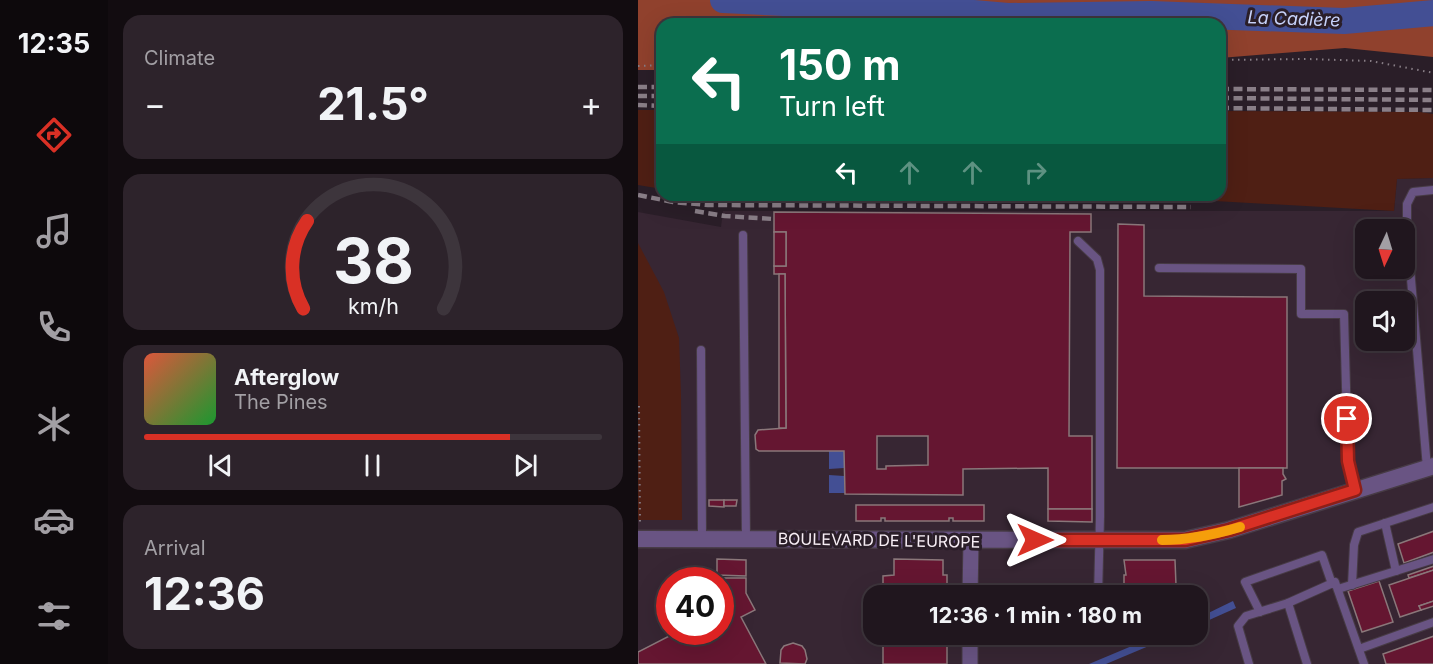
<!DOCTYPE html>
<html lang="en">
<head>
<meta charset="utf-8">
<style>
  :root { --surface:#20161e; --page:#2d232b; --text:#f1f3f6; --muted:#a29fa4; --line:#3d353c; --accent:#d93025 }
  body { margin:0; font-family:Inter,sans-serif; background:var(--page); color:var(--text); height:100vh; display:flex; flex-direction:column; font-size:22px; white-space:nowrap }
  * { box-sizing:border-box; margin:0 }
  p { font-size:20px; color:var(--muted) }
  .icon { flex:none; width:33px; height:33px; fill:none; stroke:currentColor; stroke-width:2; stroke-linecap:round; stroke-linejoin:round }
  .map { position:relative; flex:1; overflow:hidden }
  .drawer { display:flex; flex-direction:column; gap:15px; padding:15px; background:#120c10; width:530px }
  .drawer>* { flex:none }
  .hud { position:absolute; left:18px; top:18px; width:570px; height:183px; border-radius:18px; box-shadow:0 6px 24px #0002,0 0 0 2px var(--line); background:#0b6e4f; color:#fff; overflow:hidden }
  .needle { width:39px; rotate:184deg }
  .tools { position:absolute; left:717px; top:219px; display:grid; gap:12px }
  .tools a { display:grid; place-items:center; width:60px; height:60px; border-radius:12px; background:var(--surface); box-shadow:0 6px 24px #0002,0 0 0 2px var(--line); font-size:30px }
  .speed { position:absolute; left:18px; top:567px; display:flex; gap:12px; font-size:30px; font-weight:700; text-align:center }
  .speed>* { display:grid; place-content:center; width:78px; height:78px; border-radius:50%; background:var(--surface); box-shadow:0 6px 24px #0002,0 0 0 2px var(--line); line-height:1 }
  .speed .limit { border:9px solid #d22; background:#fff; color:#111 }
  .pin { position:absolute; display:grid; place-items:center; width:51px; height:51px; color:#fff; margin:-26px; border:3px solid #fff; border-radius:50%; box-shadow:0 2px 6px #0007 }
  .me { position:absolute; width:66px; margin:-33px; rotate:90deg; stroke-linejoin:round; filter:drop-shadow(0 0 4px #0008) }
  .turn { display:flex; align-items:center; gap:21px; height:126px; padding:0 24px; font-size:27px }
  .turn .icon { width:78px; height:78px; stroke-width:2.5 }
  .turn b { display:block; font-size:42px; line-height:51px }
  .lanes { display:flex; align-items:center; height:57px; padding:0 24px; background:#0003; justify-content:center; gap:30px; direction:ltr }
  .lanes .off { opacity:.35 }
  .big { font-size:45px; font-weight:700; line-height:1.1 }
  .drawer .tile { flex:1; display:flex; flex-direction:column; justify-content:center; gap:9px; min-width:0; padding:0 21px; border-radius:18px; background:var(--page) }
  .drawer .dial { align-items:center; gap:0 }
  .dial svg { height:156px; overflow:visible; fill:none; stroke:var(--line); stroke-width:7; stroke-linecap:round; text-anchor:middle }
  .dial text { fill:var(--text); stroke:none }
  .song { display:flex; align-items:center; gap:18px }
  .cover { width:72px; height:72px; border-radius:9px; background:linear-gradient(135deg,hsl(10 70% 55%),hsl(130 70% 35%)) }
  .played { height:6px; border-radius:3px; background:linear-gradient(90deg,var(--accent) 80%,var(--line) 80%) }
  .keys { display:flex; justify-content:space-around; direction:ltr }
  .heat { display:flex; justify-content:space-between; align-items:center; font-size:33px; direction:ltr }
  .trip { position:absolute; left:225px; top:585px; width:345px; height:60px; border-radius:18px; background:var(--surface); box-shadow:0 6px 24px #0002,0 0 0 2px var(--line); font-weight:700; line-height:60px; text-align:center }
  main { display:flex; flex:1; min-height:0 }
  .tab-bar { display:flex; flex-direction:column; width:108px; justify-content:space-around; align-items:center; background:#0d090c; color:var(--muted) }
  .tab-bar .icon { width:42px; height:42px }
  .tab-bar .on { color:var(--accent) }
  .tab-bar b { font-size:27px; color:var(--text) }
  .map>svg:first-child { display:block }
</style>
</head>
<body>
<main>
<nav class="tab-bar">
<b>12:35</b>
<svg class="icon on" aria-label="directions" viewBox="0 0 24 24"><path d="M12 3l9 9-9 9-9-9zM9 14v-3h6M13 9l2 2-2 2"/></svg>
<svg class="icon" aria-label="music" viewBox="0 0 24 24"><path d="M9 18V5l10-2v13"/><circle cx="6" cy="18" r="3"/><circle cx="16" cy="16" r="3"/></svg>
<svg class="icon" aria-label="phone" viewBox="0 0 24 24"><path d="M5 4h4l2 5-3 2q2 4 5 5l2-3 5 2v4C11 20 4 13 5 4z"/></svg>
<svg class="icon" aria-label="climate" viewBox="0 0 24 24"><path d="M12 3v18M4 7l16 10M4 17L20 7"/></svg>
<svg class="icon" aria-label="car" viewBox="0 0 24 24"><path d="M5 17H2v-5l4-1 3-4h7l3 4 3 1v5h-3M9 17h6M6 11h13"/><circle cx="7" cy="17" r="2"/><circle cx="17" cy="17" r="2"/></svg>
<svg class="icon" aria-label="filters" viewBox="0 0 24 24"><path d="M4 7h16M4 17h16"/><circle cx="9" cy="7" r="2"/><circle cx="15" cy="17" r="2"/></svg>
</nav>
<section class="drawer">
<div class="tile"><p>Climate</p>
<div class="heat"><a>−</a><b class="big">21.5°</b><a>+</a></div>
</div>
<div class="tile dial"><svg viewBox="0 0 100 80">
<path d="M14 69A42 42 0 1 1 86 69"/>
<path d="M14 69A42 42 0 0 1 16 24" stroke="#d93025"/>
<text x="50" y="56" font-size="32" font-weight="700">38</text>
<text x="50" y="72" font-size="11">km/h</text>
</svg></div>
<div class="tile">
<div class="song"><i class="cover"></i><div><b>Afterglow</b><p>The Pines</p></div></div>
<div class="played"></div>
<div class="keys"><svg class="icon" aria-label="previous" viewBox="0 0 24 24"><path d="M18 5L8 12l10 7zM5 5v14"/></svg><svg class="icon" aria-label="pause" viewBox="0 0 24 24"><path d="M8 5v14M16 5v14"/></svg><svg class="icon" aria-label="next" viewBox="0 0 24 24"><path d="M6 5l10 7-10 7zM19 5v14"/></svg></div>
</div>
<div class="tile"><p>Arrival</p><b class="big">12:36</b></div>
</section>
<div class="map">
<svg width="796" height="664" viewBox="0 0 796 664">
  <rect width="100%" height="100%" fill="#2a1e28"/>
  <path fill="#372633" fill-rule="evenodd" d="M795,178V664H0V212L83,227L85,211H756L759,179ZM728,230H766V268H728ZM728,302H766V340H728ZM32,580H82V632H32ZM236,596H560V634H236Z"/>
  <g fill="#4f1f14">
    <polygon points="0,110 24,110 24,189 0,185"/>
    <polygon points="582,111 782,112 795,114 795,178 759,179 756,211 559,200 80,197 67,195 582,195"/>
    <polygon points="0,243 26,292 41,338 43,395 44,520 0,520"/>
  </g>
  <polygon fill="#90412d" points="0,0 795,0 795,57 707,48 582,58 582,24 24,24 24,70 0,70"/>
  <g fill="#434f94">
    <polygon points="191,451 206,451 206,468 191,469"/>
    <polygon points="191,475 206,476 207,493 191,493"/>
    <polygon points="595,601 598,608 560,625 560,618"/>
    <polygon points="520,635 537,635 468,664 451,664"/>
  </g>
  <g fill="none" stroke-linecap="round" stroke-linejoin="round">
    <polyline stroke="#434f94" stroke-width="26" points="85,0 313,11 370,16 513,14 706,21 796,13"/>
  </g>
  <g fill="#651631" stroke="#8a777a" stroke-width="1.5" fill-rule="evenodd">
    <path d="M136,212L453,214V232H432L431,436H454V509H410V468L325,469V495L207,494L206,451H121L118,449L117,435L120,430L148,428L147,274H136V266H148V232H136ZM239,436H290V465L248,466V469H239Z"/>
    <polygon points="480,224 506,225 506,296 649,297 649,468 479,468"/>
    <rect x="136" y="232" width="12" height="34"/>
    <polygon points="141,274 147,274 148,428 141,428"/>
    <polygon points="601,468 645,468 645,474 648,479 644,481 644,495 601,507"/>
    <polygon points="71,500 86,500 86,507 71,506"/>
    <polygon points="86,500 99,500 98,506 86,506"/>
    <polygon points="218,505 346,505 346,521 315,521 315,518 311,518 311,521 247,521 247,518 243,518 243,521 218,521"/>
    <polygon points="410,509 454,509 454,522 410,521"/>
    <polygon points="796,531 796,552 766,563 760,544"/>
    <polygon points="79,559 108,560 108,576 79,575"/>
    <polygon points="256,559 305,560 305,575 309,575 309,596 245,596 245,576 256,575"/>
    <polygon points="486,560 537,560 538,585 549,585 549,596 491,596 491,586 486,586 486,575 488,575"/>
    <polygon points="796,566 796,570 771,578 770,575"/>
    <polygon points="796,570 796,601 781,606 783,610 762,617 751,585"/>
    <polygon points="79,578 108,578 108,593 117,610 103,617 128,664 0,664 0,652 39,632 82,632 82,608 85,607 82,603 82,580 79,580"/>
    <polygon points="741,581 755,622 724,632 710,591"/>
    <polygon points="796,601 796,606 783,610 781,606"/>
    <rect x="245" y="634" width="64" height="30"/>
    <polygon points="796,636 796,664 748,664 745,654"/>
    <polygon points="155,643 164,646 167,650 169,659 167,664 142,663 143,650 146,646"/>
  </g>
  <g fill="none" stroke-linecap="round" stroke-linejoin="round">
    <defs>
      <g id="service">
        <polyline points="105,235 108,539"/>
        <polyline points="440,241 459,259 462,270 462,517 460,596"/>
        <polyline points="521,268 663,269 663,314 706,314 710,461 717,490"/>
        <polyline points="63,350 64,539"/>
        <polyline points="789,468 769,232 769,204 775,192 796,190"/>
        <polyline points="747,523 758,571"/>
        <polyline points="714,585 716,545 720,532 796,507"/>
        <polyline points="700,589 796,559"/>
        <polyline points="650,603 669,664"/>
        <polyline points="622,612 607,582 684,555 694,584"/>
        <polyline points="721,649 796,622"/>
        <polyline points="611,664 600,626 608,616 650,603 697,582 726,664"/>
      </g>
      <g id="minor">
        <polyline points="332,596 333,541"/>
        <polyline points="332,664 332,634"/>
      </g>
      <polyline id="tertiary" points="0,539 547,540 591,530 796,466"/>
    </defs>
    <use href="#service" stroke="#473b45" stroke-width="10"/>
    <use href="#minor" stroke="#473b45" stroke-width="17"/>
    <use href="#tertiary" stroke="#473b45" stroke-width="19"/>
    <g stroke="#877d85" stroke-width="2" stroke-dasharray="1.5 4.5" stroke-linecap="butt">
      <polyline points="582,60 668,59 733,61 796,73"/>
      <polyline points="0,66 24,65"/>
      <polyline points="1,406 2,523"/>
    </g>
    <use href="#service" stroke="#695483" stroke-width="8"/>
    <use href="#minor" stroke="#695483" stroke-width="15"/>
    <use href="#tertiary" stroke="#695483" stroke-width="16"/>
    <g stroke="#8a7f88" stroke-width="4.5" stroke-dasharray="9 4.5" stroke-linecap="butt">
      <polyline points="0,87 24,87"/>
      <polyline points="582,89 796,90"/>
      <polyline points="0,96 24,96"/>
      <polyline points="582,98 796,100"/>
      <polyline points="0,105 24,106"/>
      <polyline points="582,108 796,110"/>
      <polyline points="0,195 35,202 70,205 553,207"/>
      <polyline points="57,211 87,216 135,219"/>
    </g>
  </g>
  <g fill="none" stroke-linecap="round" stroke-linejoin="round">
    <defs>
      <polyline id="route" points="397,540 547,540 591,530 717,490 710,461 709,419"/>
    </defs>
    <use href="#route" stroke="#8d1f18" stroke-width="15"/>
    <use href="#route" stroke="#d93025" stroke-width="10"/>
    <path stroke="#f59e0b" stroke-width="10" d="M524,540C551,540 575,535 602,527"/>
  </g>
  <g text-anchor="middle" stroke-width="6" stroke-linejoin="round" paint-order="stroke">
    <g font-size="16" fill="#f7eef5" stroke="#2a1e28">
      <text transform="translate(241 540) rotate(1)" y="6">BOULEVARD DE L'EUROPE</text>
    </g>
    <g font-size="18" font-style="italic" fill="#c6d1f9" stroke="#2a1e28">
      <text transform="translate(656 19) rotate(2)" y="6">La Cadière</text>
    </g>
  </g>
</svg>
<div class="tools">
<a><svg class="needle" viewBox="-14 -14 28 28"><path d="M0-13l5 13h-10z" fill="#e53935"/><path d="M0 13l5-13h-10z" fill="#a29fa4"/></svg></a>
<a><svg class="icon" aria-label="sound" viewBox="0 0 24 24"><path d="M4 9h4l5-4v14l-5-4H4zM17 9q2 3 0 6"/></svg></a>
</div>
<div class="speed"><div class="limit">40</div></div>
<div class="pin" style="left:709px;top:419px;background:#d93025"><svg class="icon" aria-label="arrive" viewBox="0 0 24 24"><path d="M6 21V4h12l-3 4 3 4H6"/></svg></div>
<svg class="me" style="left:397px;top:540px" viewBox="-20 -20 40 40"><path d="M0-17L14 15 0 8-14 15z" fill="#d93025" stroke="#fff" stroke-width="4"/></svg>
<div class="trip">12:36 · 1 min · 180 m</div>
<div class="hud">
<div class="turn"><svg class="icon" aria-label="left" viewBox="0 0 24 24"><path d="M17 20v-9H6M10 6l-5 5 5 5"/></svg><div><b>150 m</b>Turn left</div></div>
<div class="lanes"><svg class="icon" aria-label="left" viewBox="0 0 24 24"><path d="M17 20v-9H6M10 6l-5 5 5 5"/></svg><svg class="icon off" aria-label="ahead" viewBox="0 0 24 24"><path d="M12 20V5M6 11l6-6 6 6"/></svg><svg class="icon off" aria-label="ahead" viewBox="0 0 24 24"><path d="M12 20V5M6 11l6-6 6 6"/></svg><svg class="icon off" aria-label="right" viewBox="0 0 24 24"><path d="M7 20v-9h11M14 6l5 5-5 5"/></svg></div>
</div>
</div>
</main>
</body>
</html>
